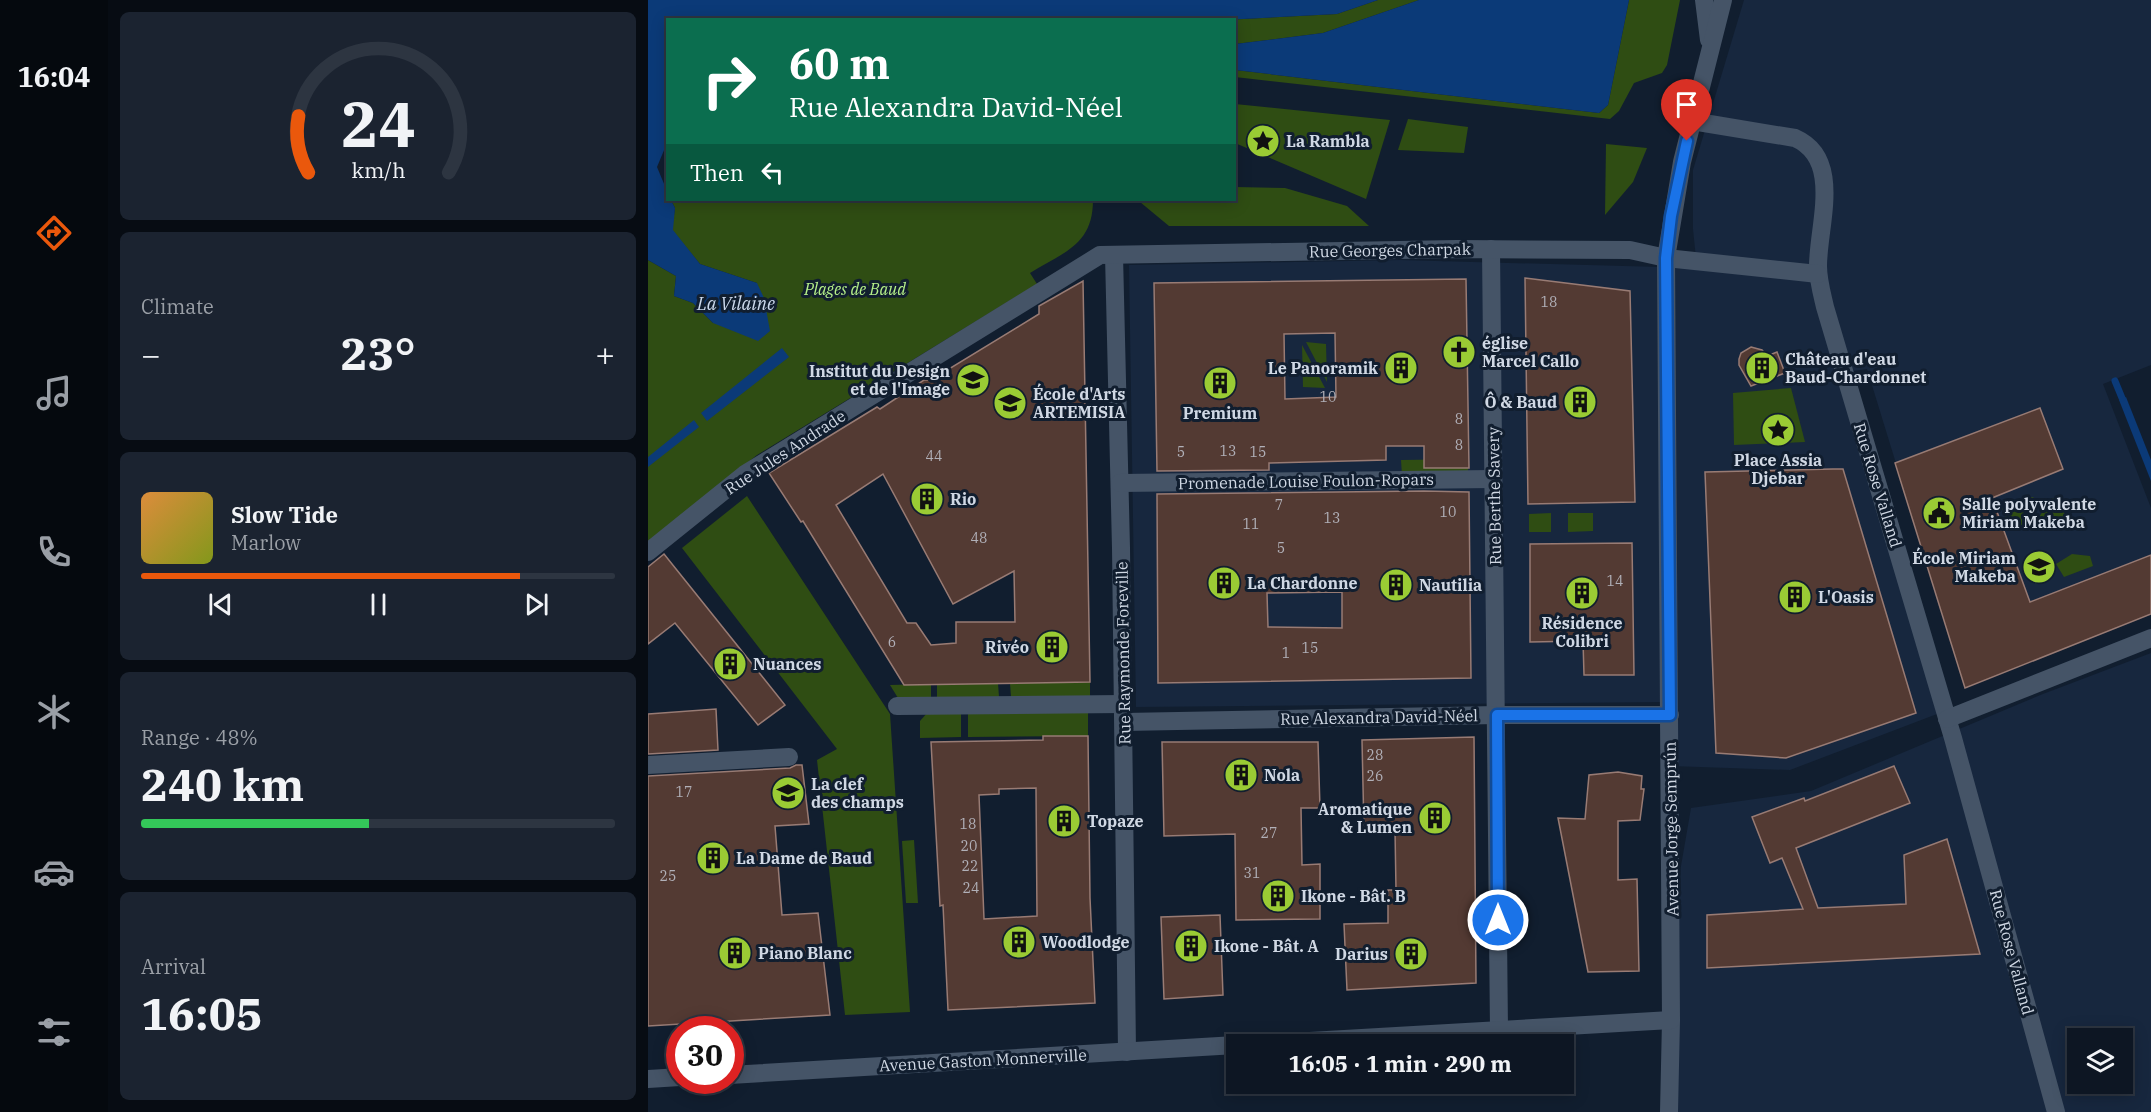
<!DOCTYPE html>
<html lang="en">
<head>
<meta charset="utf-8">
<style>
  :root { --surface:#0d1623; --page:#1b2330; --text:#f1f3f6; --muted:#9a9fa6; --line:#2d3541; --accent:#ea580c }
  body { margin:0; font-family:"IBM Plex Serif",serif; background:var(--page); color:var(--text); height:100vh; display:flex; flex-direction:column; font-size:22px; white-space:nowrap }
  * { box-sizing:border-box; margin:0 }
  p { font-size:20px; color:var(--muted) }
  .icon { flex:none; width:33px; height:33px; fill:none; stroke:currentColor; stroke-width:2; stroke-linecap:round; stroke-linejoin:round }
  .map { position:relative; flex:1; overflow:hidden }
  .details { display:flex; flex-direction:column; gap:12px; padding:12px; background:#070c13; width:540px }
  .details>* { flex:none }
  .top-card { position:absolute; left:18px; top:18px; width:570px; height:183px; border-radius:0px; box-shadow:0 3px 15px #0003,0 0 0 2px var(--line); background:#0b6e4f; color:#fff; overflow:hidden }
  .tools { position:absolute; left:1419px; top:1028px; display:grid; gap:12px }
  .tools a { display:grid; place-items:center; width:66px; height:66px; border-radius:0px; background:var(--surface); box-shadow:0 3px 15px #0003,0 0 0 2px var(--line); font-size:30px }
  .speed { position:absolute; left:18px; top:1016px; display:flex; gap:12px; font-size:30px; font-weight:700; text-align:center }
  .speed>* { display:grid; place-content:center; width:78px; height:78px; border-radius:50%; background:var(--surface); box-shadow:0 3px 15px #0003,0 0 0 2px var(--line); line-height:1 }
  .speed .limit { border:9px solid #d22; background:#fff; color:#111 }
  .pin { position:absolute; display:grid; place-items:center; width:51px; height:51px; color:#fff; margin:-62px -26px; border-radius:50% 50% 50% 0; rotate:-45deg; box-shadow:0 0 6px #0007 }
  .pin .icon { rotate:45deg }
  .me { position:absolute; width:66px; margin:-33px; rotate:0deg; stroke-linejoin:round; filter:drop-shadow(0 0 4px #0008) }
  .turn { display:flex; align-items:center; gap:21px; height:126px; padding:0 24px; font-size:27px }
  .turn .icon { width:78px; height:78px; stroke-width:2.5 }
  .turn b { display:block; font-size:42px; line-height:51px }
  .then { display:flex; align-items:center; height:57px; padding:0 24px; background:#0003; gap:12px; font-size:22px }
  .big { font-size:45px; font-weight:800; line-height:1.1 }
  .details .tile { flex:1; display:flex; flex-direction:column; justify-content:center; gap:9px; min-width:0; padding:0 21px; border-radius:9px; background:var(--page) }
  .details .dial { align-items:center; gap:0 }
  .dial svg { height:156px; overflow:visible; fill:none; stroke:var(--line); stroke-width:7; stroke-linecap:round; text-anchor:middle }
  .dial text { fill:var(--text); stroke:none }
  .song { display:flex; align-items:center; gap:18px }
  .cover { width:72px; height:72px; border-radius:9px; background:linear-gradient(135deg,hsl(30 70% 55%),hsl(70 70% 35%)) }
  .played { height:6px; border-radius:3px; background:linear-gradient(90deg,var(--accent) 80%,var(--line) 80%) }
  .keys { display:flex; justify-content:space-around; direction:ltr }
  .heat { display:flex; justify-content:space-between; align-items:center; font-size:33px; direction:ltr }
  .charge { height:9px; border-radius:4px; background:linear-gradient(90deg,#34c759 48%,var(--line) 0) }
  .trip { position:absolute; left:578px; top:1034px; width:348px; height:60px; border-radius:0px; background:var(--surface); box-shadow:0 3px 15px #0003,0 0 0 2px var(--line); font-weight:800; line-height:60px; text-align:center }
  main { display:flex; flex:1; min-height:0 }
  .dock { display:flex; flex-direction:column; width:108px; justify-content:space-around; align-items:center; background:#05090e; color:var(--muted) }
  .dock .icon { width:42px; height:42px }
  .dock .active { color:var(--accent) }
  .dock b { font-size:27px; color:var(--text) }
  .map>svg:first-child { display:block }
</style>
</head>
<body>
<main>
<nav class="dock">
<b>16:04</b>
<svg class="icon active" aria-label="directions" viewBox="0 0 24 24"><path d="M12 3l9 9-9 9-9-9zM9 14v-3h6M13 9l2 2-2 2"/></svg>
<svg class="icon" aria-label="music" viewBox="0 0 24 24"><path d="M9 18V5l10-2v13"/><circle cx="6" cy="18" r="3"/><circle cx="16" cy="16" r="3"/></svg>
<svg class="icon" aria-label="phone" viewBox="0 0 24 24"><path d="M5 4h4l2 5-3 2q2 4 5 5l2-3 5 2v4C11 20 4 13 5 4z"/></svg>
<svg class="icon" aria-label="climate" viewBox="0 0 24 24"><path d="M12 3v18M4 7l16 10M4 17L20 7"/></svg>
<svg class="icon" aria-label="car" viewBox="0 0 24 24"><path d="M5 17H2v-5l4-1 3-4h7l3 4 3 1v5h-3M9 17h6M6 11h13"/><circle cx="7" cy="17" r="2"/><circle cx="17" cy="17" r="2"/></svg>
<svg class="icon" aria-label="filters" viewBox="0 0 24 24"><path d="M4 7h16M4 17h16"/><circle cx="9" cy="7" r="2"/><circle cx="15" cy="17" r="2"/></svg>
</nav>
<section class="details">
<div class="tile dial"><svg viewBox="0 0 100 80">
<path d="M14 69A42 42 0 1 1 86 69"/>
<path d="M14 69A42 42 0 0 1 9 40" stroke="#ea580c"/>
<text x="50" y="56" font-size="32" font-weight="700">24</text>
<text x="50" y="72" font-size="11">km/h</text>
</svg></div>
<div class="tile"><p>Climate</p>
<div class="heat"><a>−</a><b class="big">23°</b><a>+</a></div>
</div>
<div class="tile">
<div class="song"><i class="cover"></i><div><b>Slow Tide</b><p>Marlow</p></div></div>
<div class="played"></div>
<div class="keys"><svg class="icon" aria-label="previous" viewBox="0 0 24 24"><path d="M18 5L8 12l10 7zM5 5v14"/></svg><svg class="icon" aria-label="pause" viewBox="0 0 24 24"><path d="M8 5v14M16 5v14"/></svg><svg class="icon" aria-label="next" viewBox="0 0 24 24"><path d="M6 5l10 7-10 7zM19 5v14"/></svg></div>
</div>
<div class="tile"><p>Range · 48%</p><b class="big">240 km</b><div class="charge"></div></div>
<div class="tile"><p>Arrival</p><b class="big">16:05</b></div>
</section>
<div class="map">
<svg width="1503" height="1112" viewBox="0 0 1503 1112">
  <rect width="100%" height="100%" fill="#111e2f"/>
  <g fill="#17273e" fill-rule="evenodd">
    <polygon points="1096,0 1503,0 1503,365 1455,384 1503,508 1503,614 1317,688 1219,369 1192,373 1289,714 1142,770 1023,766 1021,702 488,707 481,265 752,260 1049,268 1045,229 1045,170"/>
    <path d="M1503,653V1112H1030L1028,895L1043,808L1163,791L1395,694ZM1430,1038H1474V1083H1430Z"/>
  </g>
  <g fill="#2f4d13">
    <polygon points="730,0 771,0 675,33 587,44 586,20 575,20 689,14"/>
    <polygon points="981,0 1032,0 1019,65 1014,73 986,83 971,111 962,119 587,77 587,70 951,113 960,105"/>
    <polygon points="587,104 742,120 718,199 587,143"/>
    <polygon points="760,119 820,127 816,153 750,150"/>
    <polygon points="958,144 999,148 985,182 957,215"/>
    <polygon points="587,187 637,188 699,206 721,226 521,226 492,202 500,200 586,200"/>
    <path d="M23,200H445C445,245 416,252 382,273L389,284L109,455L0,542V260L28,276L26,296L45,303L65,323L109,283L52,264L24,230L27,208Z"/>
    <polygon points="658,342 678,344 679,382"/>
    <polygon points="654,345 677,388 655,387"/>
    <polygon points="1143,388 1157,442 1086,445 1085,393"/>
    <polygon points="820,459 820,475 754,476 753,460"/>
    <polygon points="99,496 242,714 262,1012 197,1015 169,760 189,749 34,548"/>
    <polygon points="1385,497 1387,500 1373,529 1362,527 1354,508"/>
    <polygon points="1404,498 1415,502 1418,527 1393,528 1389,520"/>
    <polygon points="903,513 903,532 881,532 881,514"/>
    <polygon points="920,513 945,513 945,531 920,532"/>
    <polygon points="1424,554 1442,556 1445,566 1416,577 1408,564"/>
    <polygon points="442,682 442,696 363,697 362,683"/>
    <polygon points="350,683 351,697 289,698 289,684"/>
    <polygon points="283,684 283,698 250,698 242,685"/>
    <polygon points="440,710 440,736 320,737 320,711"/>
    <polygon points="313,711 313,737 272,738 272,721 280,712"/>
    <polygon points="266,840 270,903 258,903 254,841"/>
  </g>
  <g fill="#0b3a78">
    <polygon points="0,0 730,0 689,14 575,20 20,20 19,143 9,167 19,191 20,200 23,200 27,208 25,230 52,264 109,283 116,298 122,331 110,341 65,323 45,303 26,296 28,276 0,260"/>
    <polygon points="771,0 981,0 960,105 951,113 587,70 587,44 675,33"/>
    <polygon points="134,348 141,357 59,421 53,413"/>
    <polygon points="1478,397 1503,460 1503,481 1471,400"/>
    <polygon points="46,420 51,427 0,467 0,457"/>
  </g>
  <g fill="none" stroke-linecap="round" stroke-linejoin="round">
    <polyline stroke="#0b3a78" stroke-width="7" points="1467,381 1474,398"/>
  </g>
  <g fill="#533a33" stroke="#987b74" stroke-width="1.5" fill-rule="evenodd">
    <polygon points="877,278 982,291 987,502 880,504"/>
    <path d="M818,279L821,468H776V446H738V460L621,463V470L509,471L506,283ZM687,333L688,397L637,399L636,334Z"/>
    <path d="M435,281L442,682L256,685L155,521L153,522L121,473L229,407L232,409L276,380H283L391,314V306ZM235,474L305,604L366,571L367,622H308V643L283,645L268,623H259L188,505Z"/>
    <polygon points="1103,347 1114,350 1119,356 1129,352 1137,373 1103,386 1091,365 1091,359 1093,353"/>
    <polygon points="1392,408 1415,469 1344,498 1382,602 1503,555 1503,614 1317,688 1247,463"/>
    <polygon points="1185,469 1195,469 1268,713 1138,758 1068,753 1057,472"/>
    <path d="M776,491L821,492L823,678L510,683L509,494ZM694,592V628L620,627L619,593Z"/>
    <polygon points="984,543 986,675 936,675 935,641 882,642 882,544"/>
    <polygon points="16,554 137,705 110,725 27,623 0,644 0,567"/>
    <polygon points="68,709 70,750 0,754 0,714"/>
    <path d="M395,736H440L442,898L447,1003L300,1010L295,905L292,906L283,742L395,740ZM388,788L389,916L336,919L331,795L351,794V789Z"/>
    <polygon points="826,737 828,983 699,990 696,924 740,923 740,890 748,890 747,830 716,831 714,740"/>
    <polygon points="514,742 670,742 672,808 653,808 654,865 672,864 672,919 588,920 587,834 516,836"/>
    <polygon points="148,765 154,765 161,824 127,826 134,915 170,913 182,1015 0,1026 0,776 142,768"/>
    <polygon points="1246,766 1262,803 1148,848 1170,908 1258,904 1256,855 1299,839 1332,954 1059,968 1059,915 1155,909 1134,858 1122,863 1104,817 1156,798 1157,801"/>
    <polygon points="970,772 994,776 993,789 996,789 992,820 970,821 970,880 989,879 991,971 940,972 910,818 937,819 941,775"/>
    <polygon points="572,915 575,995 516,999 513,917"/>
  </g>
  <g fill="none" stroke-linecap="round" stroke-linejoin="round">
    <g stroke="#455467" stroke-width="18">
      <path d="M1044,121L1147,138C1195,159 1170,225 1170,266C1170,280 1174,294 1177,307L1305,738L1408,1112"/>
      <polyline points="843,249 851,1030"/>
      <polyline points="466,255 473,548 479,1052"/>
      <polyline points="472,483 845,479"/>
      <polyline points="0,552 97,474 452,255 809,249 982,250 1018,258 1170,274"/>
      <polyline points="249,706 475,704"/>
      <polyline points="1299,719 1503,638"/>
      <polyline points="476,722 849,715 1022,715"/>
      <polyline points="0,765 141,757"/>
      <polyline points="1021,1112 1023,1020"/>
    </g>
    <g stroke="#455467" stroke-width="18">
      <polyline points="1056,0 1061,40"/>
      <polyline points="611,1044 1023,1020 1018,258 1034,162 1075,0"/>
      <polyline points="82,1075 588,1045"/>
      <polyline points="0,1079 32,1077"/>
    </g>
  </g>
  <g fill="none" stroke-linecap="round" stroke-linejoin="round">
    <defs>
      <polyline id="route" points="850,920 849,715 1022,715 1018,258 1023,216 1039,141"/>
    </defs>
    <use href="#route" stroke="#114b97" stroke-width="15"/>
    <use href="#route" stroke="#1a73e8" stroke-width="10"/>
  </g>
  <defs>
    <symbol id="sight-disc" viewBox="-11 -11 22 22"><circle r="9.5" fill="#9acb34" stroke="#111e2f"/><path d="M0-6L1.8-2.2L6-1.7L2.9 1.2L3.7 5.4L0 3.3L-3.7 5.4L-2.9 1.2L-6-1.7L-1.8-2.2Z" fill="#111"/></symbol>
    <symbol id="church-disc" viewBox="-11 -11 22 22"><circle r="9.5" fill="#9acb34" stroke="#111e2f"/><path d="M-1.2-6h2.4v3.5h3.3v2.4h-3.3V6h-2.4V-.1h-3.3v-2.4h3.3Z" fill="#111"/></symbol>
    <symbol id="building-disc" viewBox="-11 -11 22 22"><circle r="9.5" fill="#9acb34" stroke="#111e2f"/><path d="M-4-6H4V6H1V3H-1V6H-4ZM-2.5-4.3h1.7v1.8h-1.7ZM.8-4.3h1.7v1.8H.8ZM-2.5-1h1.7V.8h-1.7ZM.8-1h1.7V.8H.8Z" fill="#111"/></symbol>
    <symbol id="university-disc" viewBox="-11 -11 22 22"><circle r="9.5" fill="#9acb34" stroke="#111e2f"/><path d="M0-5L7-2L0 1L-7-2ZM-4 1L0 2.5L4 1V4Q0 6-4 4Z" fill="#111"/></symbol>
    <symbol id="civic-disc" viewBox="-11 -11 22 22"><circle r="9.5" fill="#9acb34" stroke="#111e2f"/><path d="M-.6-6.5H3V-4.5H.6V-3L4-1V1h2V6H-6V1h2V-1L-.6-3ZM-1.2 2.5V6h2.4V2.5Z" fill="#111"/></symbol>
    <symbol id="school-disc" viewBox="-11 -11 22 22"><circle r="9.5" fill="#9acb34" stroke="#111e2f"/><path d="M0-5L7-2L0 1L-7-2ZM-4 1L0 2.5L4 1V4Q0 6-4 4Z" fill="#111"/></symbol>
  </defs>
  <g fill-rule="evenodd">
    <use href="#sight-disc" x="596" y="122" width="38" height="38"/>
    <use href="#church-disc" x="792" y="333" width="38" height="38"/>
    <use href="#building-disc" x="734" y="349" width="38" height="38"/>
    <use href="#building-disc" x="1095" y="349" width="38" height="38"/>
    <use href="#university-disc" x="306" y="361" width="38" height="38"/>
    <use href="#building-disc" x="553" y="364" width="38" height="38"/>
    <use href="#building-disc" x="913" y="383" width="38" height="38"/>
    <use href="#university-disc" x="343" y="384" width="38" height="38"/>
    <use href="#sight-disc" x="1111" y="411" width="38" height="38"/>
    <use href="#building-disc" x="260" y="480" width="38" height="38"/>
    <use href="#civic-disc" x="1272" y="494" width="38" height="38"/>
    <use href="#school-disc" x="1372" y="548" width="38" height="38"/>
    <use href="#building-disc" x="557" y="564" width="38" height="38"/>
    <use href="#building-disc" x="729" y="566" width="38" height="38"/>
    <use href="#building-disc" x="915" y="574" width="38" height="38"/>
    <use href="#building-disc" x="1128" y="578" width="38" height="38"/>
    <use href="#building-disc" x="385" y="628" width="38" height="38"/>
    <use href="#building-disc" x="63" y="645" width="38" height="38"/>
    <use href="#building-disc" x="574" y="756" width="38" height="38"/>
    <use href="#school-disc" x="121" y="774" width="38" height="38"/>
    <use href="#building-disc" x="768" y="799" width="38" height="38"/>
    <use href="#building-disc" x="397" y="802" width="38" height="38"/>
    <use href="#building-disc" x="46" y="839" width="38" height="38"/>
    <use href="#building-disc" x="611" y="877" width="38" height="38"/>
    <use href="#building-disc" x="352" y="923" width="38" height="38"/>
    <use href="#building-disc" x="524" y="927" width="38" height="38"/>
    <use href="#building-disc" x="68" y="934" width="38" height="38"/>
    <use href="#building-disc" x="744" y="935" width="38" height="38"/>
  </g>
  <g text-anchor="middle" stroke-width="6" stroke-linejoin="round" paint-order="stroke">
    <g font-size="14" fill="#b1b0b8">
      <text x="901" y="307">18</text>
      <text x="680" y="402">10</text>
      <text x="811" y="424">8</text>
      <text x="811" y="450">8</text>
      <text x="580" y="456">13</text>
      <text x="533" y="457">5</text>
      <text x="610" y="457">15</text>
      <text x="286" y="461">44</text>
      <text x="631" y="510">7</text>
      <text x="800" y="517">10</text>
      <text x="684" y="523">13</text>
      <text x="603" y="529">11</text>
      <text x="331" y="543">48</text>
      <text x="633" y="553">5</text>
      <text x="967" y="586">14</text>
      <text x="244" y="647">6</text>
      <text x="662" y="653">15</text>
      <text x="638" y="658">1</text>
      <text x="727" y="760">28</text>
      <text x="727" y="781">26</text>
      <text x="36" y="797">17</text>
      <text x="320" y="829">18</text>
      <text x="621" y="838">27</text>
      <text x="321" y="851">20</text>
      <text x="322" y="871">22</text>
      <text x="604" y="878">31</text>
      <text x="20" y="881">25</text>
      <text x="323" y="893">24</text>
    </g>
    <g font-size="16" font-weight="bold" fill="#d0d8e4" stroke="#111e2f" text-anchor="start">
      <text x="638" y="147">La Rambla</text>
      <text x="834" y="349">église<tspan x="834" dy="18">Marcel Callo</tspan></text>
      <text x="1137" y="365">Château d'eau<tspan x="1137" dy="18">Baud-Chardonnet</tspan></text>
      <text x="730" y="374" text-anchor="end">Le Panoramik</text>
      <text x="302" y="377" text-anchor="end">Institut du Design<tspan x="302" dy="18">et de l'Image</tspan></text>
      <text x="385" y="400">École d'Arts<tspan x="385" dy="18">ARTEMISIA</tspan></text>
      <text x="909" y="408" text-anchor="end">Ô &amp; Baud</text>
      <text x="572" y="419" text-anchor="middle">Premium</text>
      <text x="1130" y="466" text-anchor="middle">Place Assia<tspan x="1130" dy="18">Djebar</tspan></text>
      <text x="302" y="505">Rio</text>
      <text x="1314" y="510">Salle polyvalente<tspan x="1314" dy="18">Miriam Makeba</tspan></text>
      <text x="1368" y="564" text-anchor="end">École Miriam<tspan x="1368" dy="18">Makeba</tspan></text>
      <text x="599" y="589">La Chardonne</text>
      <text x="771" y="591">Nautilia</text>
      <text x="1170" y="603">L'Oasis</text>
      <text x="934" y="629" text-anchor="middle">Résidence<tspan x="934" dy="18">Colibri</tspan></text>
      <text x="381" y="653" text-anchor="end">Rivéo</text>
      <text x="105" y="670">Nuances</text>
      <text x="616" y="781">Nola</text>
      <text x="163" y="790">La clef<tspan x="163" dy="18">des champs</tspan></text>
      <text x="764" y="815" text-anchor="end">Aromatique<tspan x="764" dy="18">&amp; Lumen</tspan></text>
      <text x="439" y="827">Topaze</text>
      <text x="88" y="864">La Dame de Baud</text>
      <text x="653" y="902">Ikone - Bât. B</text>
      <text x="394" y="948">Woodlodge</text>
      <text x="566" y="952">Ikone - Bât. A</text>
      <text x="110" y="959">Piano Blanc</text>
      <text x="740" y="960" text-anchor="end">Darius</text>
    </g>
    <g font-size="16" fill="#d0d8e4" stroke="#111e2f">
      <text transform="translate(742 250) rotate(-1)" y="6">Rue Georges Charpak</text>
      <text transform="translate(137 452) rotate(-33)" y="6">Rue Jules Andrade</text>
      <text transform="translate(658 481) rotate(-1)" y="6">Promenade Louise Foulon-Ropars</text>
      <text transform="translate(1230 485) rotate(73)" y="6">Rue Rose Valland</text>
      <text transform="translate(846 496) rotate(-91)" y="6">Rue Berthe Savery</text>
      <text transform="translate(475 653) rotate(-91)" y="6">Rue Raymonde Foreville</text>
      <text transform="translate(731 717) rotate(-1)" y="6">Rue Alexandra David-Néel</text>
      <text transform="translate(1023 829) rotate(-91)" y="6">Avenue Jorge Semprún</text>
      <text transform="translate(1364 952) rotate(75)" y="6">Rue Rose Valland</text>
      <text transform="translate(335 1060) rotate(-3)" y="6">Avenue Gaston Monnerville</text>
    </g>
    <g font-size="16" font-style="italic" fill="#b6f18a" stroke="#111e2f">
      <text x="207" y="295">Plages de Baud</text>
    </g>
    <g font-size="18" font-style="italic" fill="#cddaed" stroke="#111e2f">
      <text x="88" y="310">La Vilaine</text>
    </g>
  </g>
</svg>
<div class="tools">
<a><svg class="icon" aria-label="layers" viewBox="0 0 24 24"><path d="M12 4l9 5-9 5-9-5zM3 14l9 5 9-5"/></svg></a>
</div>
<div class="speed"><div class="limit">30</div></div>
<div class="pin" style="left:1039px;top:141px;background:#d93025"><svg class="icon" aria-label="arrive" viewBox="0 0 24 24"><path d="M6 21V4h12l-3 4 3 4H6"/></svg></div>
<svg class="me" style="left:850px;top:920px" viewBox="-20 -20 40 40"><circle r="17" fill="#1a73e8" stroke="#fff" stroke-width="3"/><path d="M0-11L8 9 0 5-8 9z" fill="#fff"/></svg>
<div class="trip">16:05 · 1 min · 290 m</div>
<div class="top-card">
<div class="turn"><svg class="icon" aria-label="right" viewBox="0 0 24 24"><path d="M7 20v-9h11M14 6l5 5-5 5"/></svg><div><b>60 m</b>Rue Alexandra David-Néel</div></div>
<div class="then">Then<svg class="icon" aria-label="left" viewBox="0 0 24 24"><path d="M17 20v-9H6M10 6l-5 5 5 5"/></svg></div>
</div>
</div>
</main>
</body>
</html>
